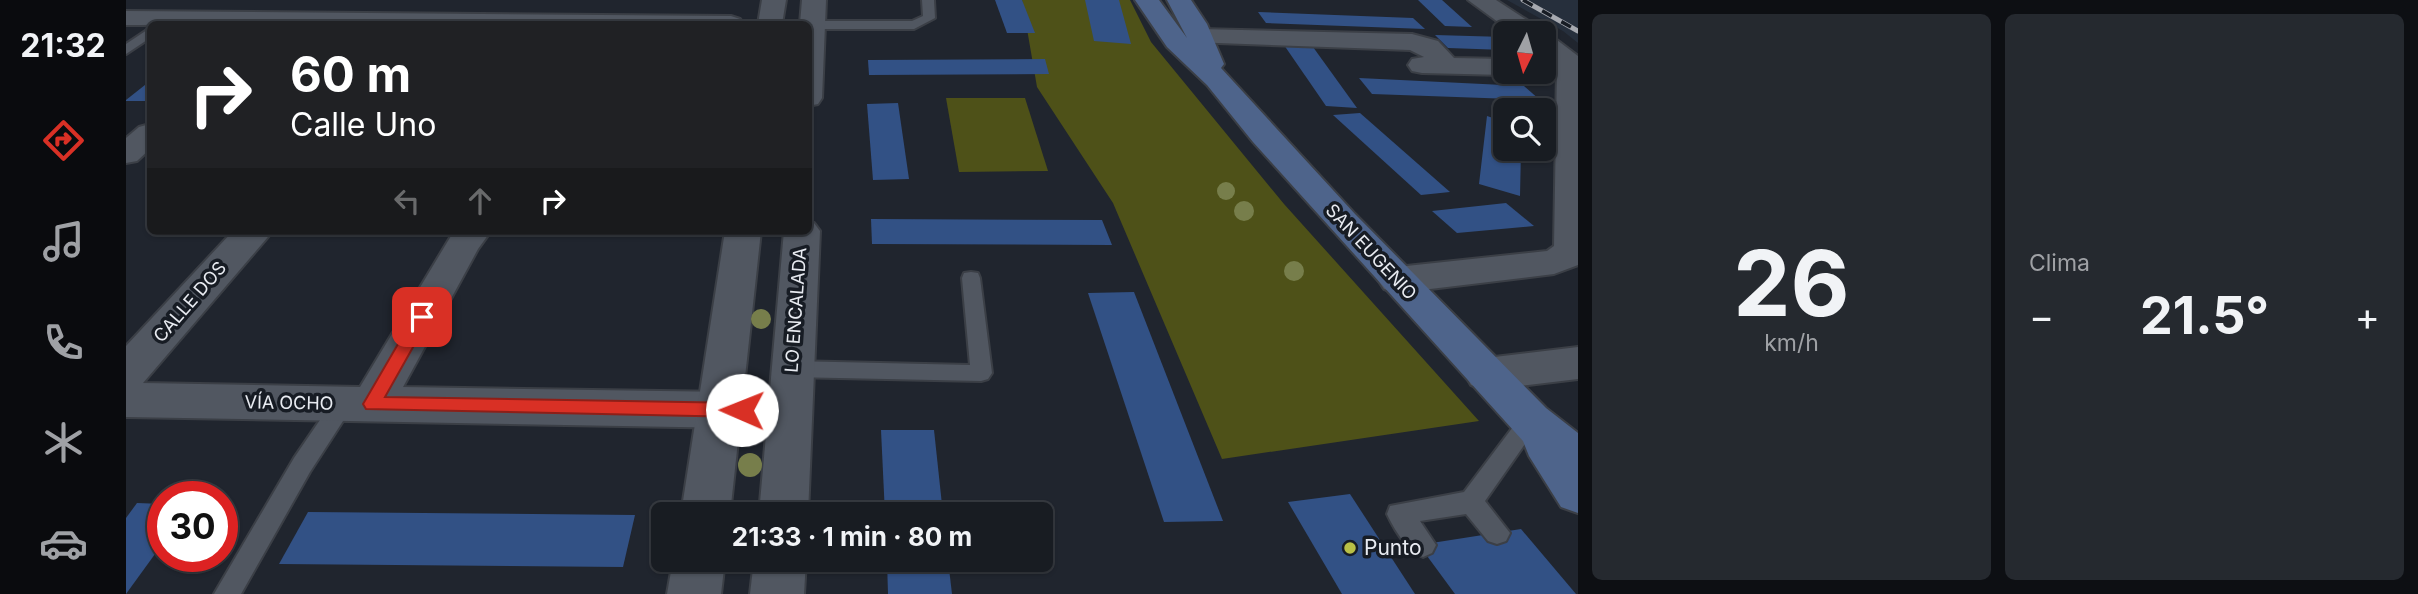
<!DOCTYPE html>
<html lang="es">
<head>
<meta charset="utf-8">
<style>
  :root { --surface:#181c22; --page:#25292f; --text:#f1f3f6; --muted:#9fa1a5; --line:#363a40; --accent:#d93025 }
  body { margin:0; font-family:Inter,sans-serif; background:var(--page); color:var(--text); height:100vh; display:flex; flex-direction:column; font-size:26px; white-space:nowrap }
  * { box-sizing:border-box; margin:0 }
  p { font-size:23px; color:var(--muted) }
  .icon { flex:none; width:38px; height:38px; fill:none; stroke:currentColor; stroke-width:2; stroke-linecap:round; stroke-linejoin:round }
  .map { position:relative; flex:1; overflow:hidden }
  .side { display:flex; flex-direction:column; gap:14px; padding:14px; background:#0d0f13; width:840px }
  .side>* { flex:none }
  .banner { position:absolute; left:21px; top:21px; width:665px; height:214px; border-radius:10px; box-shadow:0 2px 5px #0004,0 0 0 2px var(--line); background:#202124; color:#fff; overflow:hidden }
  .needle { width:46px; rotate:185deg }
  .controls { position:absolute; left:1367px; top:21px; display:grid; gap:14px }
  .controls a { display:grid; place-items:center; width:63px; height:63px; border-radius:10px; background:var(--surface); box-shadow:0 2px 5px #0004,0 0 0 2px var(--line); font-size:35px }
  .speed { position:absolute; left:21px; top:481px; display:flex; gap:14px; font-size:35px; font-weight:700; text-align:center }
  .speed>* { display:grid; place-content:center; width:91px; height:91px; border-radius:50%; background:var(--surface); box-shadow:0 2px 5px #0004,0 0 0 2px var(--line); line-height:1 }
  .speed .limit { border:10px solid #d22; background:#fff; color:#111 }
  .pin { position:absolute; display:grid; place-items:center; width:60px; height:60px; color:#fff; margin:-30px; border-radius:14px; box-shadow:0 4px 10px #0006 }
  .me { position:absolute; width:77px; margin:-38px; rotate:271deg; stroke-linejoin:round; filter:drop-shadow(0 0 5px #0008) }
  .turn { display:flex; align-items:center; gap:24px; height:147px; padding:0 28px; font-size:32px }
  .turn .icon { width:91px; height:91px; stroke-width:2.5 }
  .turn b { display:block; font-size:49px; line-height:60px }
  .lanes { display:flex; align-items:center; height:66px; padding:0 28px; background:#0003; justify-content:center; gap:35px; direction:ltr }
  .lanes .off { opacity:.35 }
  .big { font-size:52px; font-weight:700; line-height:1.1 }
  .side .tile { flex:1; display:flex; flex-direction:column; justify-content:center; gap:10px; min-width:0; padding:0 24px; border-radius:10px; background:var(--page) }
  .side .dial { align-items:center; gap:0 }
  .dial b { font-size:91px; line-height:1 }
  .heat { display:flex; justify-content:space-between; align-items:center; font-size:38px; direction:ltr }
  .side .tiles { flex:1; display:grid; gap:14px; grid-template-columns:repeat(2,1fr) }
  .trip { position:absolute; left:525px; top:502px; width:402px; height:70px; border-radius:10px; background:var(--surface); box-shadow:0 2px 5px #0004,0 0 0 2px var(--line); font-weight:700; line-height:70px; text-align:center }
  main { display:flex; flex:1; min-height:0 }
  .tabs { display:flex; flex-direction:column; width:126px; justify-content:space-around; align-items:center; background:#0a0b0e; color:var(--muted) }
  .tabs .icon { width:49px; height:49px }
  .tabs .selected { color:var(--accent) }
  .tabs b { font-size:32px; color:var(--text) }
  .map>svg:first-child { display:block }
</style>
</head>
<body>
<main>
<nav class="tabs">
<b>21:32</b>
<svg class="icon selected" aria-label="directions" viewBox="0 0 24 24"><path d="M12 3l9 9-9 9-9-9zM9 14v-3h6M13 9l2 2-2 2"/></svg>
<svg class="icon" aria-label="music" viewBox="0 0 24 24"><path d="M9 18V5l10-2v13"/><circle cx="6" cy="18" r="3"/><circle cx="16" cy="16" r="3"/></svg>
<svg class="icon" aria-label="phone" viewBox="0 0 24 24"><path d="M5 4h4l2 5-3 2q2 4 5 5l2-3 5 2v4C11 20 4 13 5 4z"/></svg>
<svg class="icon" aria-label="climate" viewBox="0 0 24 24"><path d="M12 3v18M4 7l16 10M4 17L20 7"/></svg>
<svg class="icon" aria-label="car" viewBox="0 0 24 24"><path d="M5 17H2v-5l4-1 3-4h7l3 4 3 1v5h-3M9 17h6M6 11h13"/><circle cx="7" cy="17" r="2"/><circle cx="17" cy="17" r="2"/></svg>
</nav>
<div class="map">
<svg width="1452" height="594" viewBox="0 0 1452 594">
  <rect width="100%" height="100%" fill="#20252e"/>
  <polygon fill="#262f3c" points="1381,0 1452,0 1452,43 1437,31"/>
  <g fill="#4e5118">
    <polygon points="896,0 1004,0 1025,42 1158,204 1353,421 1096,459 987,203 911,87"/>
    <polygon points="820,98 899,98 922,171 833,172"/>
  </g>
  <g fill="#325185">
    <polygon points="869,0 896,0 909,33 881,33"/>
    <polygon points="959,0 993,0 1005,44 968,41"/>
    <polygon points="1292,0 1316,0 1346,27 1319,26"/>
    <polygon points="1132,12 1287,18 1299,29 1140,23"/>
    <polygon points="1309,35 1379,37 1379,50 1322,48"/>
    <polygon points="1158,45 1187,47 1231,108 1200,106"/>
    <polygon points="919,59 923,74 743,75 742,60"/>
    <polygon points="1233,78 1398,86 1414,100 1246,94"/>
    <polygon points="24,81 24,101 0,101 0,100"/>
    <polygon points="772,103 783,179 747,180 741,104"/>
    <polygon points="1234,113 1324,192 1295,195 1207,115"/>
    <polygon points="1361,116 1379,122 1379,149 1395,149 1394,196 1353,184"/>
    <polygon points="1380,203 1408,226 1331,233 1306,211"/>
    <polygon points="745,219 976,220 986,245 746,244"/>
    <polygon points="1008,292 1097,521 1038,522 962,293"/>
    <polygon points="755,430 808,430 817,514 759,514"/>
    <polygon points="1224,494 1289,594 1216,594 1162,502"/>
    <polygon points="11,503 37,504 37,543 0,594 0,518"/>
    <polygon points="182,512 509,515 497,567 153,564"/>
    <polygon points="1395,529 1450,594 1329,594 1293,545"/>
    <polygon points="761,560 822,560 826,594 762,594"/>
  </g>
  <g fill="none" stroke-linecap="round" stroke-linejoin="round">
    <defs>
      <g id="service">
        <polygon points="796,0 808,0 809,18 788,29 686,29 680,24 686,21 786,21 797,16"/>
        <polygon points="24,28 24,38 0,54 0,44"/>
        <polygon points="845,272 852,273 854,278 866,373 862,379 855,381 665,377 658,375 654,369 658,363 665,361 844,365 836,278 838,273"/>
        <polygon points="217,395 225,398 228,404 184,472 115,594 88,594 168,458 209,398"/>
        <path d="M1404,412L1412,415L1415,421L1359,501L1384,533L1380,541L1371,544L1362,541L1340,514L1294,521L1310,545L1306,553L1297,557C1281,551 1268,529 1261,514L1264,506L1338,492L1396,415Z"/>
      </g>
      <g id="minor">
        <polygon points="1342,0 1370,0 1413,28 1417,33 1387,33"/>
        <polygon points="0,11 605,16 614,19 618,24 0,25"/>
        <polygon points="1074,29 1286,34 1312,41 1328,58 1379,59 1379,72 1389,72 1379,75 1296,73 1286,71 1282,65 1286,59 1298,57 1284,50 1065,42 1061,37 1065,32"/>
        <polygon points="1418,34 1427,37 1452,56 1452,265 1428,274 1271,293 1258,289 1252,280 1258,271 1271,267 1421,251 1428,246 1431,69 1429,63 1418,54"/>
        <polygon points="24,124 24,149 11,161 0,163 0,138 13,127"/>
        <polygon points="107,231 147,231 17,383 234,387 328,231 365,231 352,249 277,387 663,393 679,399 685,411 679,423 663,429 0,417 0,346"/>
        <polygon points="1452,347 1452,379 1360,390 1345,385 1339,374 1345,363 1360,358"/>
      </g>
      <g id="tertiary">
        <polygon points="636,0 660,0 656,24 632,24"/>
        <polygon points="676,0 700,0 696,98 692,104 682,106 682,24 674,24"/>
        <polygon points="682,222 688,223 694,231 682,514 633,514 658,231 682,231"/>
        <polygon points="599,231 635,231 604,514 555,514"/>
        <polygon points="547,560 599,560 595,594 541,594"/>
        <polygon points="628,560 680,560 678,594 624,594"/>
      </g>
      <polygon id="secondary" points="1009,0 1033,0 1061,38 1041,0 1065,0 1081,24 1098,64 1095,68 1229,214 1420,408 1452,433 1452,513 1435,507 1403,456 1397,441 1127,142 1081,85 1041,47"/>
    </defs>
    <use href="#service" stroke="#3b3f46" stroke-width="4"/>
    <use href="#minor" stroke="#3b3f46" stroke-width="4"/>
    <use href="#tertiary" stroke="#3b3f46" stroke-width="4"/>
    <use href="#secondary" stroke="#3b3f46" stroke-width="4"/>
    <use href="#service" fill="#515761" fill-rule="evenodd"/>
    <use href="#minor" fill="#515761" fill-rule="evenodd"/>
    <use href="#tertiary" fill="#515761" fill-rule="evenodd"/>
    <use href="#secondary" fill="#4e648b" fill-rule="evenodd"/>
    <defs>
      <polyline id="rail" points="1397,0 1452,31"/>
    </defs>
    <use href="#rail" stroke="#a6a9b0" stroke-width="5"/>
    <use href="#rail" stroke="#171c24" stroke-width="3.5" stroke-dasharray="11" stroke-linecap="butt"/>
  </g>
  <g fill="#777e4b">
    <circle cx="1100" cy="191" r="9"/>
    <circle cx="1118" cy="211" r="10"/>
    <circle cx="1168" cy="271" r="10"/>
    <circle cx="635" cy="319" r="10"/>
    <circle cx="624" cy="465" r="12"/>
  </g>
  <polygon fill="#d93025" stroke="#8d1f18" stroke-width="2" points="296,311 304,317 259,397 616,403 623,405 625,410 623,415 616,417 240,409 237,404 240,399 290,313"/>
  <circle fill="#b9c046" stroke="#171c24" stroke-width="2.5" cx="1224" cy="548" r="7"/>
  <g text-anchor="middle" stroke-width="7" stroke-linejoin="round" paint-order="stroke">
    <g font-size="18" fill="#e8ebf1" stroke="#171c24">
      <text transform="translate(1245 252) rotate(47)" y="6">SAN EUGENIO</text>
      <text transform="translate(64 302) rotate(-49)" y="6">CALLE DOS</text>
      <text transform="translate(670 310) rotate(-86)" y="6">LO ENCALADA</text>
      <text transform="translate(163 403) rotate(1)" y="6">VÍA OCHO</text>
    </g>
    <g font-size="21" fill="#e8ebf1" stroke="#171c24" text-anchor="start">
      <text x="1238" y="555">Punto</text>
    </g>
  </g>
</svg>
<div class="controls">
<a><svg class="needle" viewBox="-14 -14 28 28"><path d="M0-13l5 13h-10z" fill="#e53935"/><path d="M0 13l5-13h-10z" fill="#9fa1a5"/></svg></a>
<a><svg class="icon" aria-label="search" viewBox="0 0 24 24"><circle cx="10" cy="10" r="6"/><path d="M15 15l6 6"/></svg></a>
</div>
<div class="speed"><div class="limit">30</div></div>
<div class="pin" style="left:296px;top:317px;background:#d93025"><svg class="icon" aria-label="arrive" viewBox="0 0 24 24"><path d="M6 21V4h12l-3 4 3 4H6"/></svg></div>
<svg class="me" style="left:616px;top:410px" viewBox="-20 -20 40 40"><circle r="19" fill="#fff"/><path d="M0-13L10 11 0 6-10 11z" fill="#d93025"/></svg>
<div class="trip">21:33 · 1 min · 80 m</div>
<div class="banner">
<div class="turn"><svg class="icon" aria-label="right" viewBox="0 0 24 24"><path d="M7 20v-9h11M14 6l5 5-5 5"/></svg><div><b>60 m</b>Calle Uno</div></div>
<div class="lanes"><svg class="icon off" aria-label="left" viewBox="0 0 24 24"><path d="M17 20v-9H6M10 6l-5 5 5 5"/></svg><svg class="icon off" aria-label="ahead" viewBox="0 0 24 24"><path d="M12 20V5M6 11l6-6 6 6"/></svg><svg class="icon" aria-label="right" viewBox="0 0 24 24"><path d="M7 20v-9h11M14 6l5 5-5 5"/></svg></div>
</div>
</div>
<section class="side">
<div class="tiles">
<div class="tile dial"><b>26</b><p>km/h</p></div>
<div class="tile"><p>Clima</p>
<div class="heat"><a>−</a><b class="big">21.5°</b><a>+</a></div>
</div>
</div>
</section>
</main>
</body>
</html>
